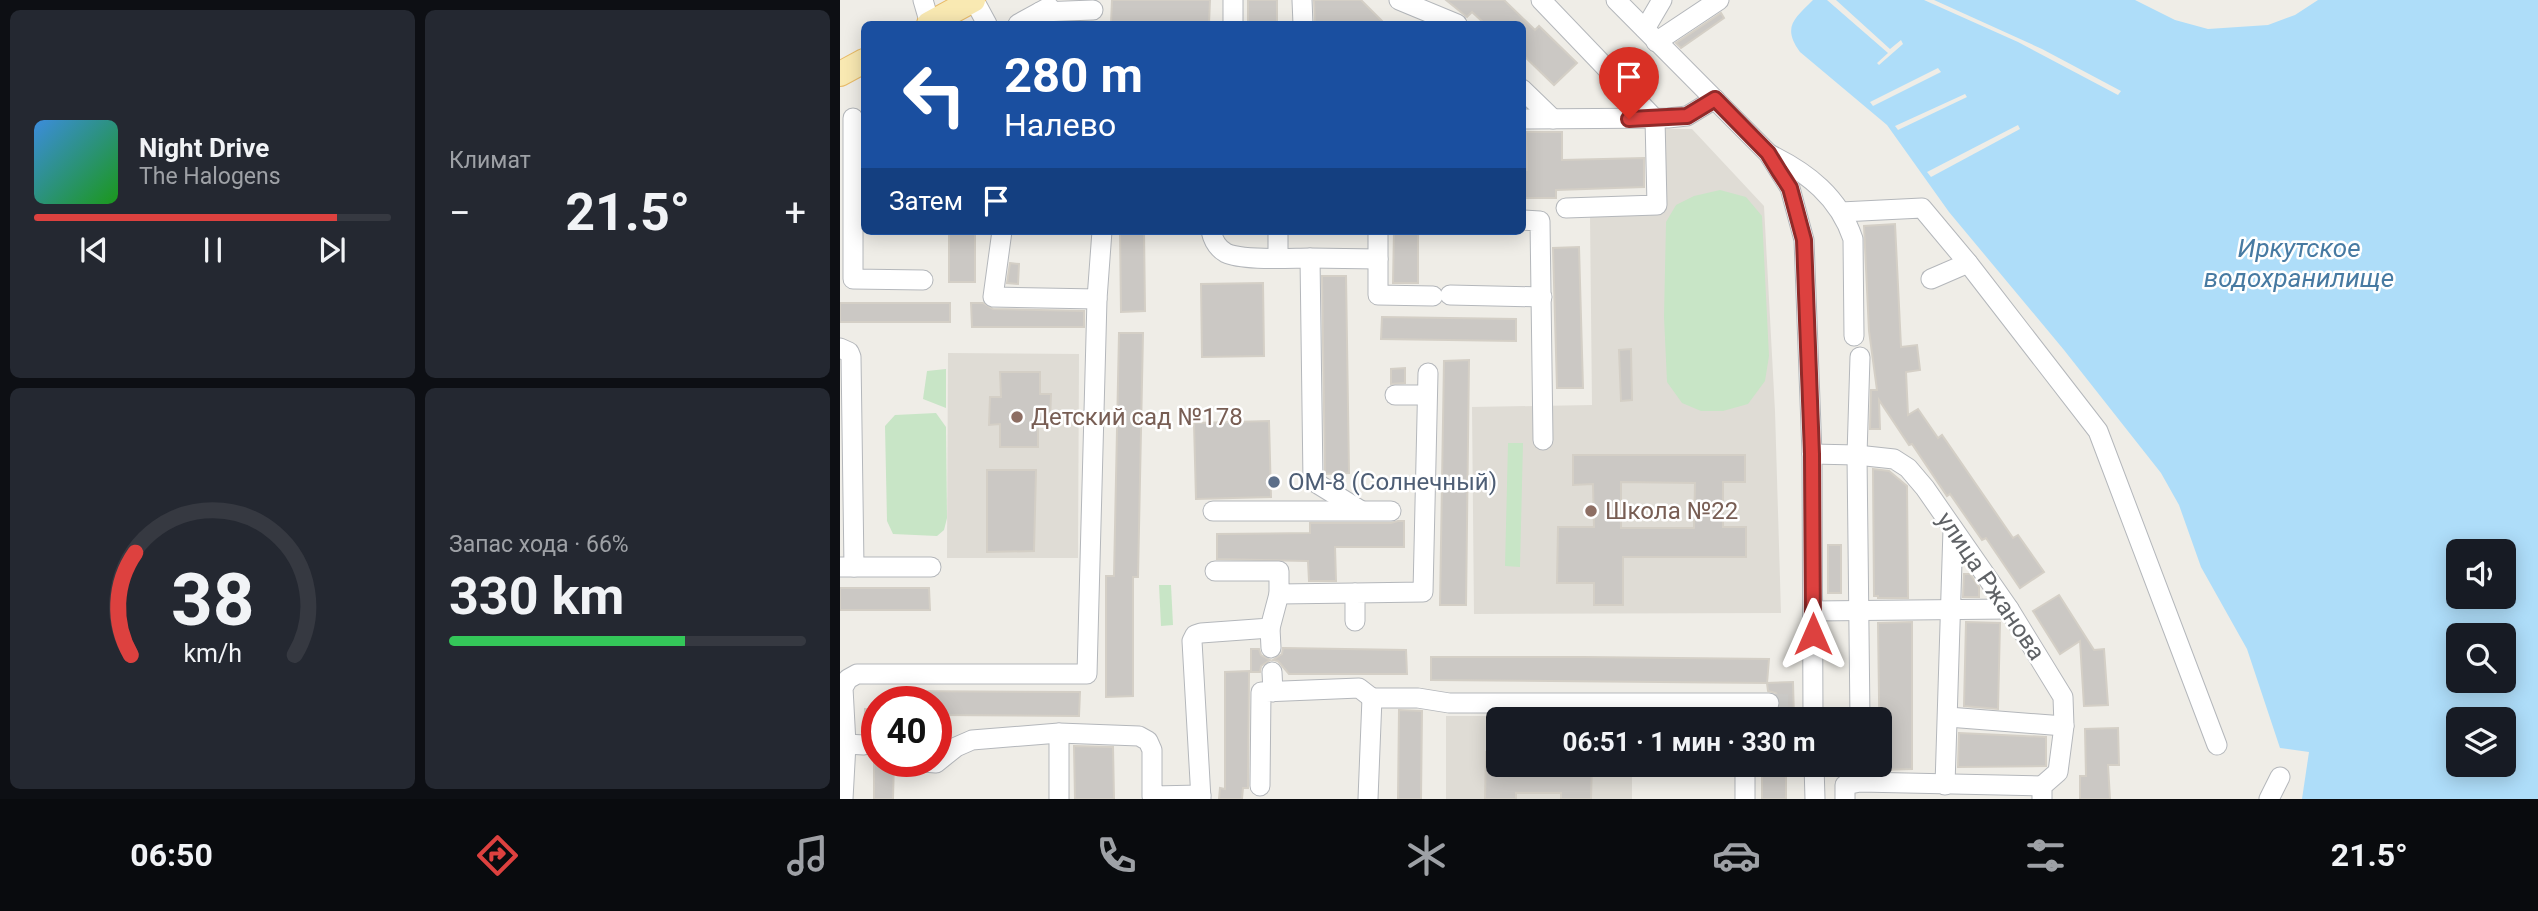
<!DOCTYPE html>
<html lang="ru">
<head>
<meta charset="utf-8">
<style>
  :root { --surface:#171b24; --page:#242831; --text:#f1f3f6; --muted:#9ea1a6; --line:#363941; --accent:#dd413f }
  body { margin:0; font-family:Roboto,sans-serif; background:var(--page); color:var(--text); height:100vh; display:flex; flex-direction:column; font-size:26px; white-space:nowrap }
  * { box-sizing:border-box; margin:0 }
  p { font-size:23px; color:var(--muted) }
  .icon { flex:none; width:38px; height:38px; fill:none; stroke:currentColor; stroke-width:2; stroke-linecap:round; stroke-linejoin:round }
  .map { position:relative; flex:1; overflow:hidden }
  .panel { display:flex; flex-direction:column; gap:10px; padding:10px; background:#0d0f14; width:840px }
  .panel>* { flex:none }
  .top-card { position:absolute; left:21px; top:21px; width:665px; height:214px; border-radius:10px; box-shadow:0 4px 18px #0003; background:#1a4fa0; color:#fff; overflow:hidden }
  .fabs { position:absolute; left:1606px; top:539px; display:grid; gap:14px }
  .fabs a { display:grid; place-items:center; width:70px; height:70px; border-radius:10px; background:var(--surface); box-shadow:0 4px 18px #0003; font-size:35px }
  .speed { position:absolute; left:21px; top:686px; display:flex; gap:14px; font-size:35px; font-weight:700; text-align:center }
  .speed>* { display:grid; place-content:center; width:91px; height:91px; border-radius:50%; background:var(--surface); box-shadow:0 4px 18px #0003; line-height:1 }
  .speed .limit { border:10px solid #d22; background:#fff; color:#111 }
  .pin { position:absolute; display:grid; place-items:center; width:60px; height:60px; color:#fff; margin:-72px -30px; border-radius:50% 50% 50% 0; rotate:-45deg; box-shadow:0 0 7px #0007 }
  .pin .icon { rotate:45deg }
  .me { position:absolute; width:77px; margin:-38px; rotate:0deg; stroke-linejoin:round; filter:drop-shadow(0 0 5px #0008) }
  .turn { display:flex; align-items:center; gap:24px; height:147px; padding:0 28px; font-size:32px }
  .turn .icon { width:91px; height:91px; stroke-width:2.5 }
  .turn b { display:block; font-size:49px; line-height:60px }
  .then { display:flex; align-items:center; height:66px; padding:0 28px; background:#0003; gap:14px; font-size:26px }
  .big { font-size:52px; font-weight:700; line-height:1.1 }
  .panel .tile { flex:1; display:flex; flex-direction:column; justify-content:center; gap:10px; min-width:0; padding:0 24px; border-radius:10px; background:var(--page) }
  .panel .dial { align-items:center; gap:0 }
  .dial svg { height:182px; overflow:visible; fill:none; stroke:var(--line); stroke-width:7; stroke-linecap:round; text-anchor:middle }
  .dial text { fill:var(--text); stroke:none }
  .song { display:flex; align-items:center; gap:21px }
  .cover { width:84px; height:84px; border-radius:10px; background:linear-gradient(135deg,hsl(210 70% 55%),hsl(120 70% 35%)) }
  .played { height:7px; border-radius:4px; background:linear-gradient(90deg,var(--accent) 85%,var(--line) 85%) }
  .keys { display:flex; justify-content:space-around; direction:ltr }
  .heat { display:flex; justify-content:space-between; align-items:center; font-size:38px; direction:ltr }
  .charge { height:10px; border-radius:5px; background:linear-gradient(90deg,#34c759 66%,var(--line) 0) }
  .panel .tiles { flex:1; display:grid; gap:10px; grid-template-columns:repeat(2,1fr) }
  .trip { position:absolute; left:646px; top:707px; width:406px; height:70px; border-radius:10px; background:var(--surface); box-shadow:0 4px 18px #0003; font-weight:700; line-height:70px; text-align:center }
  .menu { display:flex; height:112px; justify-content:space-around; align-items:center; background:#090b0e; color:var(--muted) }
  .menu .icon { width:49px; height:49px }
  .menu .selected { color:var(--accent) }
  .menu b { font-size:32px; color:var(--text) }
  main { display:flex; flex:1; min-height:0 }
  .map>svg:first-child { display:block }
</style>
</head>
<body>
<main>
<section class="panel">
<div class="tiles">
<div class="tile">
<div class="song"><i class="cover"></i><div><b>Night Drive</b><p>The Halogens</p></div></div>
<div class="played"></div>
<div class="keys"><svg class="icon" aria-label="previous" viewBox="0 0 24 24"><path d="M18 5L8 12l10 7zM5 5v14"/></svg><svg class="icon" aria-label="pause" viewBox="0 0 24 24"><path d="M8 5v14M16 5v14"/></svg><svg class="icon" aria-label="next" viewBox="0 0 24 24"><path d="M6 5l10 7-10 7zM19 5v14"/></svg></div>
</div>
<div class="tile"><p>Климат</p>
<div class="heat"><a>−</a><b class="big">21.5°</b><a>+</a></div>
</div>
<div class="tile dial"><svg viewBox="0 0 100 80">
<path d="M14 69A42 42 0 1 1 86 69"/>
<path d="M14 69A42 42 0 0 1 16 24" stroke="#dd413f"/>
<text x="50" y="56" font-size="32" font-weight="700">38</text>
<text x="50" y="72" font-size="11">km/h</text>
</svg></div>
<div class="tile"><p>Запас хода · 66%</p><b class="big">330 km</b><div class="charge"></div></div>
</div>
</section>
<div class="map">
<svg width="1698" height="799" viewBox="0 0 1698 799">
  <rect width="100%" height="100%" fill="#efede7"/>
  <g fill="#dfdcd5">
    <polygon points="819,129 852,129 924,206 935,411 941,613 634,614 632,407 752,405 750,216 820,214"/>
    <polygon points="108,353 239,354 238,558 107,558"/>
    <polygon points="606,716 792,716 792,719 658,719 658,765 792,765 792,799 606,799"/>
  </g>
  <g fill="#c8e5c6">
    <polygon points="880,190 906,197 922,216 929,356 925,381 908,404 883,411 861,411 842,403 827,382 824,317 826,222 836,205 854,196"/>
    <polygon points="106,369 106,408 83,399 87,371"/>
    <polygon points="96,413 106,427 107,518 104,530 97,536 53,534 47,521 45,426 55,415"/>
    <polygon points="668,443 683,443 680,567 665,566"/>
    <polygon points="319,585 331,585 333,625 321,626"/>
  </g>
  <path fill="#aeddf9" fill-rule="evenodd" d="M973,0H1295L1335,20L1368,29L1428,25L1455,15L1478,0H1698V799H1462L1469,752L1440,748L1407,649L1361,567L1339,505L1321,473L1224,350L1109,212L1047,125L960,52C942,27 954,19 973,0ZM1619,551H1664V597H1619ZM1619,635H1664V681H1619ZM1619,719H1664V765H1619Z"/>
  <g fill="#efede7">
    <polygon points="987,0 996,0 1050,49 1061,40 1063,44 1039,65 1037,63 1048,53"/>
    <polygon points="1084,0 1094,0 1202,49 1281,91 1278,95 1178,42"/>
    <polygon points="1098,68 1101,72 1033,106 1030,102"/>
    <polygon points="1125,94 1127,97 1058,130 1055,126"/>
    <polygon points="1178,125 1180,129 1091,177 1087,172"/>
  </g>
  <g fill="#cbc8c4" stroke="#d4cfc6" stroke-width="2" fill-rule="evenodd">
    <polygon points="272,0 370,0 369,24 271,24"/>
    <rect x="408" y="0" width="29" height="24"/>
    <polygon points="474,0 521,0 545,24 475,24"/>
    <polygon points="606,0 664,0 695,30 699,26 737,63 714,85 682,54 682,24 645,24 632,12 627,17"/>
    <polygon points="881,13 884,18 841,48 836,43"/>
    <polygon points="686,132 722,132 722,160 804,158 804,187 716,190 716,198 682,198 682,170 687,170"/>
    <polygon points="1055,224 1061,347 1077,345 1080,370 1066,372 1068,415 1078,409 1098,438 1102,435 1173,538 1178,535 1204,572 1180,588 1146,538 1142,540 1110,494 1107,496 1072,444 1069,445 1039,400 1040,429 1030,429 1031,390 1037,390 1029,331 1024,226"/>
    <rect x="109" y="231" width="26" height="51"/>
    <polygon points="280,231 304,231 305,311 281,312"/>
    <polygon points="554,231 578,231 578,283 553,283"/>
    <polygon points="739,247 743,388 717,388 713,248"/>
    <polygon points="170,263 179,264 178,284 167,283"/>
    <polygon points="482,276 506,276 509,473 485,474"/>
    <polygon points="423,283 424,356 362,357 361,284"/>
    <rect x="0" y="303" width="110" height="19"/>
    <polygon points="131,303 143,303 153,309 244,311 244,327 132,327"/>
    <polygon points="542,317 676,319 676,341 541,339"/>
    <polygon points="279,333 303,333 298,577 293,577 293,696 266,697 266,576 274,576"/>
    <polygon points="791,349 792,400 781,401 779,350"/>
    <polygon points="629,360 626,605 600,605 604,361"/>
    <polygon points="565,368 565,383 551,384 551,369"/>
    <polygon points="160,372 200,372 200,394 211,394 210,423 198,422 198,447 160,447 160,424 149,425 150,397 161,397"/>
    <polygon points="429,421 431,497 356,499 354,423"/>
    <path d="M733,455H905V482H883V527H906V557H783V605H754V583H717L718,527H754L753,484L733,485ZM781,482L855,483L854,528H781Z"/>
    <polygon points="1033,469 1049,471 1067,486 1068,598 1038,598 1038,596 1034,596"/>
    <polygon points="147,470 196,470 194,551 147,552"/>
    <polygon points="558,521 564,521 564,547 495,547 496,581 469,581 468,561 377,559 377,534 470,533 470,523 551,523"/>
    <rect x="988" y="545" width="13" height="48"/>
    <polygon points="1124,574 1130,574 1139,587 1139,597 1123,597"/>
    <polygon points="0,588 89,588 90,610 0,610"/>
    <polygon points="1219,595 1254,650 1264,649 1268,705 1244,706 1240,641 1220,654 1193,611"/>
    <polygon points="1072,622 1072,769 1040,770 1038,623"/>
    <polygon points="1126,622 1160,623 1158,709 1124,706"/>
    <polygon points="443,648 566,650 567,674 449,674 438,661 433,660 442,654"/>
    <polygon points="411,649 419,649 421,655 430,660 421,666 420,672 411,672"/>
    <polygon points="591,657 744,657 929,659 927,683 591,680"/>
    <polygon points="409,671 408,788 403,788 402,799 379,799 380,788 385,789 385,672"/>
    <polygon points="953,682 954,719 929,719 929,715 939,710 941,702 936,693 928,691 927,683"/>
    <polygon points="52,691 240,692 239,716 96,715 96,702 52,702"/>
    <polygon points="25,709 37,709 37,750 35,750 35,739 24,733"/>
    <polygon points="559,710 582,711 581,799 558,799"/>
    <polygon points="1278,728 1279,765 1268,765 1270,799 1240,799 1240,776 1246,776 1245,729"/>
    <polygon points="1119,733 1206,737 1206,766 1118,767"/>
    <polygon points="234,746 273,747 274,799 235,799"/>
    <polygon points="646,752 658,752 658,765 675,765 675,774 722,775 722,765 752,765 751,799 721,799 721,793 676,793 676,799 645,799"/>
    <polygon points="34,761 54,761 53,799 34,799"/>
    <rect x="922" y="765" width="24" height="34"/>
  </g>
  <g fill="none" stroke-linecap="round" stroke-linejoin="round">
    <polyline stroke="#cbcac7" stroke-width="19" stroke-dasharray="19 10" stroke-linecap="butt" points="929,703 954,704"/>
    <defs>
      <g id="minor">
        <polyline points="83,0 90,24"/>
        <polyline points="134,0 147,24"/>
        <polyline points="393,0 393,24"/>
        <polyline points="462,0 463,24"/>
        <polyline points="559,0 617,24"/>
        <polyline points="701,0 815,119 817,205 726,208"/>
        <polyline points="776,0 928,153 950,188 964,240 972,454 973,719"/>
        <polyline points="200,12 253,10"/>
        <polyline points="178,24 209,7"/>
        <polyline points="805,29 822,0"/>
        <polyline points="816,42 879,0"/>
        <polyline points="682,89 713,119"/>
        <polyline points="13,118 13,279 83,280"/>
        <polyline points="682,119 828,118 847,116 875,99"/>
        <path d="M929,154C968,173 999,197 1013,239L1014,336"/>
        <polyline points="1001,212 1082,208 1128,263 1091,279"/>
        <polyline points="682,220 700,221 703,440"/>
        <polyline points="162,231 153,297 257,299 262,231"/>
        <path d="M371,231C373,240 377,248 386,253C403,261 450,258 470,258L473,481L520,510"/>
        <polyline points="538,231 538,295 593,296"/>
        <polyline points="438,257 438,231"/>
        <polyline points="470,258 538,259"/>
        <polyline points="1128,263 1258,431 1377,745"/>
        <polyline points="610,295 702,297"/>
        <polyline points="0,348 9,352 11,357 14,567"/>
        <polyline points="555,395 587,395"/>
        <polyline points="972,454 1017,455 1054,459 1068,468 1085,488 1169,609 1223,697 1224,726 1218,772 1202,786 1202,799"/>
        <polyline points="373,511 551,511"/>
        <polyline points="0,567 91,567"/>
        <polyline points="375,571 439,571 439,594 515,593"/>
        <polyline points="973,611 1169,609"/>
        <polyline points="515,621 515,593 583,592 588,373"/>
        <polyline points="430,628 431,648"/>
        <polyline points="432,672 433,692"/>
        <polyline points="532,698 578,698 609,703 929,703"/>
        <polyline points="1108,717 1224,726"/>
        <polyline points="1020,719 1017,455 1020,357"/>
        <polyline points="6,744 24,745"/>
        <polyline points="70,761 96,763 116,747 132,740 219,733 299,736 308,741 312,750 312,796 361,795"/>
        <polyline points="974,765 975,799"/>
        <polyline points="1105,785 1113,529"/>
        <polyline points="420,786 421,692 519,688 532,698"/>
        <polyline points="3,799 6,744 3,688 8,679 17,674 247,674 257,299"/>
        <polyline points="219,799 219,733"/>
        <polyline points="361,799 352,641 355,635 361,633 430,628 439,594"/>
        <polyline points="528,799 532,698"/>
        <polyline points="905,799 905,765"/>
        <polyline points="1005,799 1005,785 1020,782 1202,786"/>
        <polyline points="1429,799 1440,777"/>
      </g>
      <g id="major">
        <polyline points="89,24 133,0"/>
        <polyline points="0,74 24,61"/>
      </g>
    </defs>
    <use href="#minor" stroke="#b4b7bb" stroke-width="21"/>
    <use href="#major" stroke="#e8bb68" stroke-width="26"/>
    <use href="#minor" stroke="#fff" stroke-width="19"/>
    <use href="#major" stroke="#f9e9b2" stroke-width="24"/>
  </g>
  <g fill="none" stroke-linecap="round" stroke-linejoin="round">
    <defs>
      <polyline id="route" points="789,119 847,116 875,99 928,153 939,171 950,188 964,240 972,454 973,634"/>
    </defs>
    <use href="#route" stroke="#902a29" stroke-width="18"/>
    <use href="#route" stroke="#dd413f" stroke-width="12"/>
  </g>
  <g fill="#8d6e63" stroke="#fff" stroke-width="2.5">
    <circle cx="177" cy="417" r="7"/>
    <circle cx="751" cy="511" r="7"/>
  </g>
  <circle fill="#5c6f8a" stroke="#fff" stroke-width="2.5" cx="434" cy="482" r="7"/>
  <g text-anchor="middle" stroke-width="5" stroke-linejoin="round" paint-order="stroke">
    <g font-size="24" fill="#785e54" stroke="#fff" text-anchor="start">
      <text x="191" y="425">Детский сад №178</text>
      <text x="765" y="519">Школа №22</text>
    </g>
    <g font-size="24" fill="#4e5e75" stroke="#fff" text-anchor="start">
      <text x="448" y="490">ОМ-8 (Солнечный)</text>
    </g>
    <g font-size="24" fill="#5f6266" stroke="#fff">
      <text transform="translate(1151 586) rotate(56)" y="8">улица Ржанова</text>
    </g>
    <g font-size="26" font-style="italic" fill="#477aa2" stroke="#fff">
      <text x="1459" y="257">Иркутское<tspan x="1459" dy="30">водохранилище</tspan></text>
    </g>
  </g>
</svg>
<div class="fabs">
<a><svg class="icon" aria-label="sound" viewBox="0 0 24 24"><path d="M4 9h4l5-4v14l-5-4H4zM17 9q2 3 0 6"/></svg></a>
<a><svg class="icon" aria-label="search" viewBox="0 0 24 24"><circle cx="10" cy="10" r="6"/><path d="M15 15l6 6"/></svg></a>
<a><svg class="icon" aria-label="layers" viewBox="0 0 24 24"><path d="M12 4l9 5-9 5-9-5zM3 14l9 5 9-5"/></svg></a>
</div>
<div class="speed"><div class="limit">40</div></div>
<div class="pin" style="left:789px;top:119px;background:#d93025"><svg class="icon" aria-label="arrive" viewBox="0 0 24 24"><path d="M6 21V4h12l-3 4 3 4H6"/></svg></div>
<svg class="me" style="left:973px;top:634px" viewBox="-20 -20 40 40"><path d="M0-17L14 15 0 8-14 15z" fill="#dd413f" stroke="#fff" stroke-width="4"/></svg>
<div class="trip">06:51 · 1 мин · 330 m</div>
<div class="top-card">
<div class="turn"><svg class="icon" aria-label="left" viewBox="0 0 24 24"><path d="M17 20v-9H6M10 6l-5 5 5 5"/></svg><div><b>280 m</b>Налево</div></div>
<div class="then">Затем<svg class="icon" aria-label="arrive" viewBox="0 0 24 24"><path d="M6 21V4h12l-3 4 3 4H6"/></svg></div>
</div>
</div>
</main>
<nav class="menu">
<b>06:50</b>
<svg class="icon selected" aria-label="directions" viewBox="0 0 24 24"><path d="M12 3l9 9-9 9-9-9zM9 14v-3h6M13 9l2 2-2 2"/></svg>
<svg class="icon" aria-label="music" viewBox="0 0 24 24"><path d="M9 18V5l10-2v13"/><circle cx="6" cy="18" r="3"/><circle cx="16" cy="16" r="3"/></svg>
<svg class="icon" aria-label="phone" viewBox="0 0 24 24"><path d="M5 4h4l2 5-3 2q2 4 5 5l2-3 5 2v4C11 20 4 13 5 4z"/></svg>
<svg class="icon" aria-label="climate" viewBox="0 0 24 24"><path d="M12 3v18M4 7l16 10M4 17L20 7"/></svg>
<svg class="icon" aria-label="car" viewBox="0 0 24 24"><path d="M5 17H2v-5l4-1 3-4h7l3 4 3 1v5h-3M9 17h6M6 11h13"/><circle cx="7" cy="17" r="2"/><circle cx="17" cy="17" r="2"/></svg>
<svg class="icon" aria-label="filters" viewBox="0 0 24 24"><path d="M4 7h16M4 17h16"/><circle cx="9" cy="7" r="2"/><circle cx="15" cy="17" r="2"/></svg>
<b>21.5°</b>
</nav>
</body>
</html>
